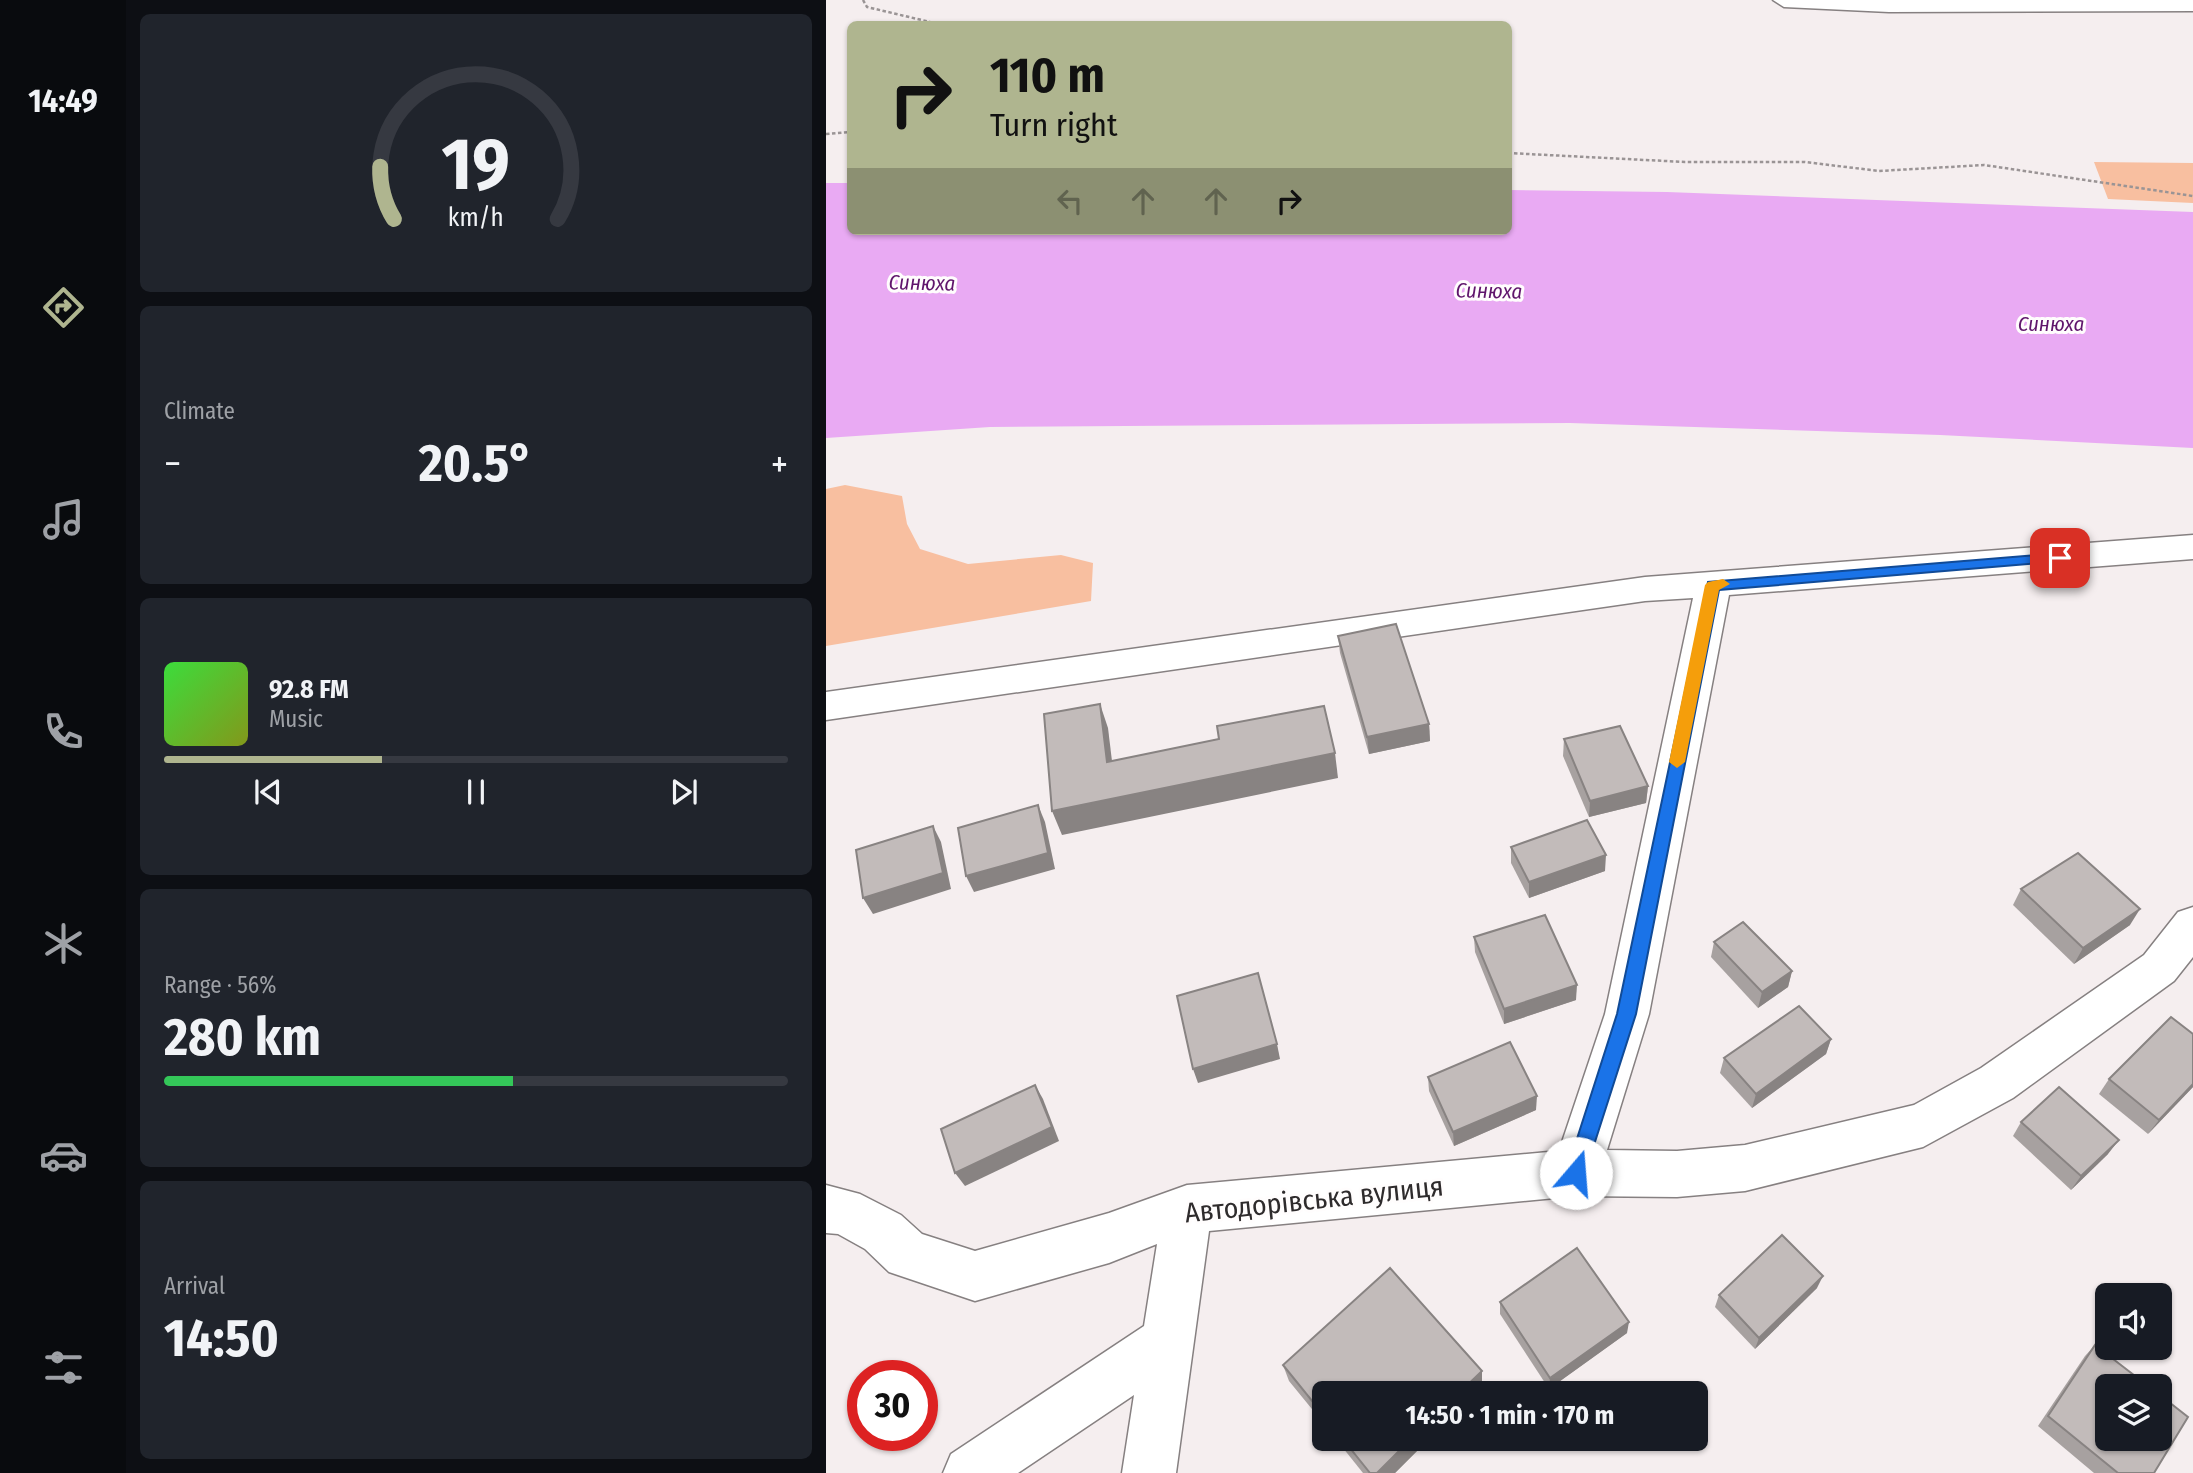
<!DOCTYPE html>
<html lang="en">
<head>
<meta charset="utf-8">
<style>
  :root { --surface:#171b24; --page:#20242c; --text:#f1f3f6; --muted:#9ea1a6; --line:#363941; --accent:#afb58f }
  body { margin:0; font-family:"Fira Sans Condensed",sans-serif; background:var(--page); color:var(--text); height:100vh; display:flex; flex-direction:column; font-size:26px; white-space:nowrap }
  * { box-sizing:border-box; margin:0 }
  p { font-size:23px; color:var(--muted) }
  .icon { flex:none; width:38px; height:38px; fill:none; stroke:currentColor; stroke-width:2; stroke-linecap:round; stroke-linejoin:round }
  .map { position:relative; flex:1; overflow:hidden }
  .details { display:flex; flex-direction:column; gap:14px; padding:14px; background:#0d0f14; width:700px }
  .details>* { flex:none }
  .banner { position:absolute; left:21px; top:21px; width:665px; height:214px; border-radius:10px; box-shadow:0 2px 5px #0004; background:#afb58f; color:#111; overflow:hidden }
  .fabs { position:absolute; left:1269px; top:1283px; display:grid; gap:14px }
  .fabs a { display:grid; place-items:center; width:77px; height:77px; border-radius:10px; background:var(--surface); box-shadow:0 2px 5px #0004; font-size:35px }
  .speed { position:absolute; left:21px; top:1360px; display:flex; gap:14px; font-size:35px; font-weight:700; text-align:center }
  .speed>* { display:grid; place-content:center; width:91px; height:91px; border-radius:50%; background:var(--surface); box-shadow:0 2px 5px #0004; line-height:1 }
  .speed .limit { border:10px solid #d22; background:#fff; color:#111 }
  .pin { position:absolute; display:grid; place-items:center; width:60px; height:60px; color:#fff; margin:-30px; border-radius:14px; box-shadow:0 4px 10px #0006 }
  .me { position:absolute; width:77px; margin:-38px; rotate:18deg; stroke-linejoin:round; filter:drop-shadow(0 0 5px #0008) }
  .turn { display:flex; align-items:center; gap:24px; height:147px; padding:0 28px; font-size:32px }
  .turn .icon { width:91px; height:91px; stroke-width:2.5 }
  .turn b { display:block; font-size:49px; line-height:60px }
  .lanes { display:flex; align-items:center; height:66px; padding:0 28px; background:#0003; justify-content:center; gap:35px; direction:ltr }
  .lanes .off { opacity:.35 }
  .big { font-size:52px; font-weight:700; line-height:1.1 }
  .details .card { flex:1; display:flex; flex-direction:column; justify-content:center; gap:10px; min-width:0; padding:0 24px; border-radius:10px; background:var(--page) }
  .details .dial { align-items:center; gap:0 }
  .dial svg { height:182px; overflow:visible; fill:none; stroke:var(--line); stroke-width:7; stroke-linecap:round; text-anchor:middle }
  .dial text { fill:var(--text); stroke:none }
  .song { display:flex; align-items:center; gap:21px }
  .cover { width:84px; height:84px; border-radius:10px; background:linear-gradient(135deg,hsl(120 70% 55%),hsl(70 70% 35%)) }
  .played { height:7px; border-radius:4px; background:linear-gradient(90deg,var(--accent) 35%,var(--line) 35%) }
  .keys { display:flex; justify-content:space-around; direction:ltr }
  .heat { display:flex; justify-content:space-between; align-items:center; font-size:38px; direction:ltr }
  .charge { height:10px; border-radius:5px; background:linear-gradient(90deg,#34c759 56%,var(--line) 0) }
  .trip { position:absolute; left:486px; top:1381px; width:396px; height:70px; border-radius:10px; background:var(--surface); box-shadow:0 2px 5px #0004; font-weight:700; line-height:70px; text-align:center }
  main { display:flex; flex:1; min-height:0 }
  .tabs { display:flex; flex-direction:column; width:126px; justify-content:space-around; align-items:center; background:#090b0e; color:var(--muted) }
  .tabs .icon { width:49px; height:49px }
  .tabs .selected { color:var(--accent) }
  .tabs b { font-size:32px; color:var(--text) }
  .map>svg:first-child { display:block }
</style>
</head>
<body>
<main>
<nav class="tabs">
<b>14:49</b>
<svg class="icon selected" aria-label="directions" viewBox="0 0 24 24"><path d="M12 3l9 9-9 9-9-9zM9 14v-3h6M13 9l2 2-2 2"/></svg>
<svg class="icon" aria-label="music" viewBox="0 0 24 24"><path d="M9 18V5l10-2v13"/><circle cx="6" cy="18" r="3"/><circle cx="16" cy="16" r="3"/></svg>
<svg class="icon" aria-label="phone" viewBox="0 0 24 24"><path d="M5 4h4l2 5-3 2q2 4 5 5l2-3 5 2v4C11 20 4 13 5 4z"/></svg>
<svg class="icon" aria-label="climate" viewBox="0 0 24 24"><path d="M12 3v18M4 7l16 10M4 17L20 7"/></svg>
<svg class="icon" aria-label="car" viewBox="0 0 24 24"><path d="M5 17H2v-5l4-1 3-4h7l3 4 3 1v5h-3M9 17h6M6 11h13"/><circle cx="7" cy="17" r="2"/><circle cx="17" cy="17" r="2"/></svg>
<svg class="icon" aria-label="filters" viewBox="0 0 24 24"><path d="M4 7h16M4 17h16"/><circle cx="9" cy="7" r="2"/><circle cx="15" cy="17" r="2"/></svg>
</nav>
<section class="details">
<div class="card dial"><svg viewBox="0 0 100 80">
<path d="M14 69A42 42 0 1 1 86 69"/>
<path d="M14 69A42 42 0 0 1 8 46" stroke="#afb58f"/>
<text x="50" y="56" font-size="32" font-weight="700">19</text>
<text x="50" y="72" font-size="11">km/h</text>
</svg></div>
<div class="card"><p>Climate</p>
<div class="heat"><a>−</a><b class="big">20.5°</b><a>+</a></div>
</div>
<div class="card">
<div class="song"><i class="cover"></i><div><b>92.8 FM</b><p>Music</p></div></div>
<div class="played"></div>
<div class="keys"><svg class="icon" aria-label="previous" viewBox="0 0 24 24"><path d="M18 5L8 12l10 7zM5 5v14"/></svg><svg class="icon" aria-label="pause" viewBox="0 0 24 24"><path d="M8 5v14M16 5v14"/></svg><svg class="icon" aria-label="next" viewBox="0 0 24 24"><path d="M6 5l10 7-10 7zM19 5v14"/></svg></div>
</div>
<div class="card"><p>Range · 56%</p><b class="big">280 km</b><div class="charge"></div></div>
<div class="card"><p>Arrival</p><b class="big">14:50</b></div>
</section>
<div class="map">
<svg width="1367" height="1473" viewBox="0 0 1367 1473">
  <rect width="100%" height="100%" fill="#f5eeef"/>
  <g fill="#f8bfa0">
    <polygon points="1268,162 1367,163 1367,203 1282,199"/>
    <polygon points="19,485 76,496 81,524 94,549 142,564 235,555 267,563 265,601 0,646 0,489"/>
  </g>
  <polygon fill="#e9aaf3" points="0,183 24,183 24,231 682,231 683,190 841,192 1367,212 1367,448 1114,435 744,423 164,427 0,438"/>
  <g fill="none" stroke-linecap="round" stroke-linejoin="round">
    <defs>
      <g id="minor">
        <polygon points="947,0 1367,0 1367,11 1063,12 958,7"/>
        <polygon points="1367,535 1367,559 903,595 823,1014 781,1150 851,1151 919,1145 1088,1105 1155,1068 1318,955 1352,912 1367,907 1367,957 1348,981 1187,1098 1097,1147 919,1191 851,1197 750,1196 383,1231 350,1473 296,1473 308,1395 192,1473 117,1473 125,1454 318,1326 331,1244 283,1263 149,1301 63,1272 39,1249 12,1234 0,1233 0,1185 34,1194 75,1215 96,1234 149,1251 283,1213 361,1185 733,1151 779,1014 867,598 819,601 0,720 0,692 819,577"/>
      </g>
    </defs>
    <use href="#minor" stroke="#868081" stroke-width="3"/>
    <g stroke="#9a9495" stroke-width="2.5" stroke-dasharray="3.5 2.5" stroke-linecap="butt">
      <polyline points="37,0 41,7 104,22 140,24"/>
      <polyline points="0,134 24,132"/>
      <polyline points="682,153 859,162 979,162 1053,171 1158,165 1367,196"/>
    </g>
    <use href="#minor" fill="#fff" fill-rule="evenodd"/>
  </g>
  <g fill="#a7a1a0">
    <polygon points="512,636 603,724 604,741 543,754 514,653"/>
    <polygon points="738,739 822,786 820,803 763,817 737,756"/>
    <polygon points="685,847 779,871 703,898 685,863"/>
    <polygon points="1195,889 1304,925 1248,964 1187,905"/>
    <polygon points="648,937 750,1000 678,1024 649,952"/>
    <polygon points="888,942 966,971 962,987 932,1008 885,957"/>
    <polygon points="1367,1034 1367,1087 1322,1134 1273,1094 1283,1079"/>
    <polygon points="1005,1039 1000,1054 926,1108 894,1073 898,1058"/>
    <polygon points="602,1077 710,1110 628,1146 603,1091"/>
    <polygon points="1195,1122 1282,1154 1245,1190 1187,1136"/>
    <polygon points="991,1288 929,1349 889,1307 893,1295"/>
    <polygon points="674,1302 801,1333 723,1389 674,1314"/>
    <polygon points="1269,1345 1328,1473 1268,1473 1212,1426 1259,1356"/>
    <polygon points="457,1365 656,1371 656,1387 499,1393 499,1425 463,1381"/>
    <polygon points="509,1438 604,1438 569,1473 537,1473"/>
  </g>
  <g fill="#888382">
    <polygon points="274,704 282,728 289,786 281,762"/>
    <polygon points="603,724 604,741 543,754 541,737"/>
    <polygon points="509,753 512,778 236,835 226,811"/>
    <polygon points="822,786 820,803 763,817 764,801"/>
    <polygon points="212,805 219,822 229,869 148,892 140,876"/>
    <polygon points="107,826 115,842 125,889 47,914 37,898"/>
    <polygon points="780,855 779,871 703,898 703,882"/>
    <polygon points="1314,909 1304,925 1248,964 1257,948"/>
    <polygon points="966,971 962,987 932,1008 936,992"/>
    <polygon points="751,985 750,1000 678,1024 678,1009"/>
    <polygon points="1005,1039 1000,1054 926,1108 930,1094"/>
    <polygon points="451,1044 454,1059 372,1083 367,1069"/>
    <polygon points="1367,1084 1367,1087 1322,1134 1333,1120"/>
    <polygon points="209,1085 217,1099 233,1141 139,1186 129,1173"/>
    <polygon points="711,1096 710,1110 628,1146 627,1132"/>
    <polygon points="1293,1140 1282,1154 1245,1190 1255,1176"/>
    <polygon points="997,1276 991,1288 929,1349 933,1338"/>
    <polygon points="803,1322 801,1333 723,1389 724,1378"/>
    <polygon points="656,1371 656,1387 650,1393 633,1393"/>
    <polygon points="586,1438 604,1438 569,1473 551,1473"/>
  </g>
  <g fill="#c2bbba" stroke="#888382" stroke-width="2">
    <polygon points="570,624 603,724 541,737 512,636"/>
    <polygon points="274,704 281,762 393,739 391,726 498,706 509,753 226,811 218,714"/>
    <polygon points="794,726 822,786 764,801 738,739"/>
    <polygon points="212,805 222,853 140,876 132,828"/>
    <polygon points="761,820 780,855 703,882 685,847"/>
    <polygon points="107,826 117,873 37,898 30,850"/>
    <polygon points="1252,853 1314,909 1257,948 1195,889"/>
    <polygon points="719,915 751,985 678,1009 648,937"/>
    <polygon points="917,922 966,971 936,992 888,942"/>
    <polygon points="432,973 451,1044 367,1069 351,996"/>
    <polygon points="973,1006 1005,1039 930,1094 898,1058"/>
    <polygon points="1345,1017 1367,1034 1367,1084 1333,1120 1283,1079"/>
    <polygon points="684,1042 711,1096 627,1132 602,1077"/>
    <polygon points="209,1085 226,1127 129,1173 115,1129"/>
    <polygon points="1233,1087 1293,1140 1255,1176 1195,1122"/>
    <polygon points="956,1235 997,1276 933,1338 893,1295"/>
    <polygon points="751,1248 803,1322 724,1378 674,1302"/>
    <polygon points="564,1268 656,1371 633,1393 499,1393 499,1417 457,1365"/>
    <polygon points="1269,1345 1322,1386 1281,1386 1281,1438 1334,1438 1334,1395 1362,1417 1328,1473 1292,1473 1222,1416"/>
    <polygon points="516,1438 586,1438 551,1473 544,1473"/>
  </g>
  <polygon fill="#1a73e8" stroke="#114b97" stroke-width="2" points="1234,553 1241,558 1239,561 893,590 810,1014 759,1173 757,1180 750,1182 742,1180 740,1173 791,1014 882,582"/>
  <polygon fill="#f59e0b" points="897,579 904,584 893,590 859,762 851,768 843,762 879,585 882,582"/>
  <g text-anchor="middle" stroke-width="6" stroke-linejoin="round" paint-order="stroke">
    <g font-size="21" font-style="italic" fill="#60156c" stroke="#fffdfd">
      <text transform="translate(96 283) rotate(1)" y="7">Синюха</text>
      <text transform="translate(663 291) rotate(1)" y="7">Синюха</text>
      <text x="1225" y="331">Синюха</text>
    </g>
    <g font-size="28" fill="#2e2b2c" stroke="#fffdfd">
      <text transform="translate(488 1199) rotate(-6)" y="10">Автодорівська вулиця</text>
    </g>
  </g>
</svg>
<div class="fabs">
<a><svg class="icon" aria-label="sound" viewBox="0 0 24 24"><path d="M4 9h4l5-4v14l-5-4H4zM17 9q2 3 0 6"/></svg></a>
<a><svg class="icon" aria-label="layers" viewBox="0 0 24 24"><path d="M12 4l9 5-9 5-9-5zM3 14l9 5 9-5"/></svg></a>
</div>
<div class="speed"><div class="limit">30</div></div>
<div class="pin" style="left:1234px;top:558px;background:#d93025"><svg class="icon" aria-label="arrive" viewBox="0 0 24 24"><path d="M6 21V4h12l-3 4 3 4H6"/></svg></div>
<svg class="me" style="left:750px;top:1173px" viewBox="-20 -20 40 40"><circle r="19" fill="#fff"/><path d="M0-13L10 11 0 6-10 11z" fill="#1a73e8"/></svg>
<div class="trip">14:50 · 1 min · 170 m</div>
<div class="banner">
<div class="turn"><svg class="icon" aria-label="right" viewBox="0 0 24 24"><path d="M7 20v-9h11M14 6l5 5-5 5"/></svg><div><b>110 m</b>Turn right</div></div>
<div class="lanes"><svg class="icon off" aria-label="left" viewBox="0 0 24 24"><path d="M17 20v-9H6M10 6l-5 5 5 5"/></svg><svg class="icon off" aria-label="ahead" viewBox="0 0 24 24"><path d="M12 20V5M6 11l6-6 6 6"/></svg><svg class="icon off" aria-label="ahead" viewBox="0 0 24 24"><path d="M12 20V5M6 11l6-6 6 6"/></svg><svg class="icon" aria-label="right" viewBox="0 0 24 24"><path d="M7 20v-9h11M14 6l5 5-5 5"/></svg></div>
</div>
</div>
</main>
</body>
</html>
